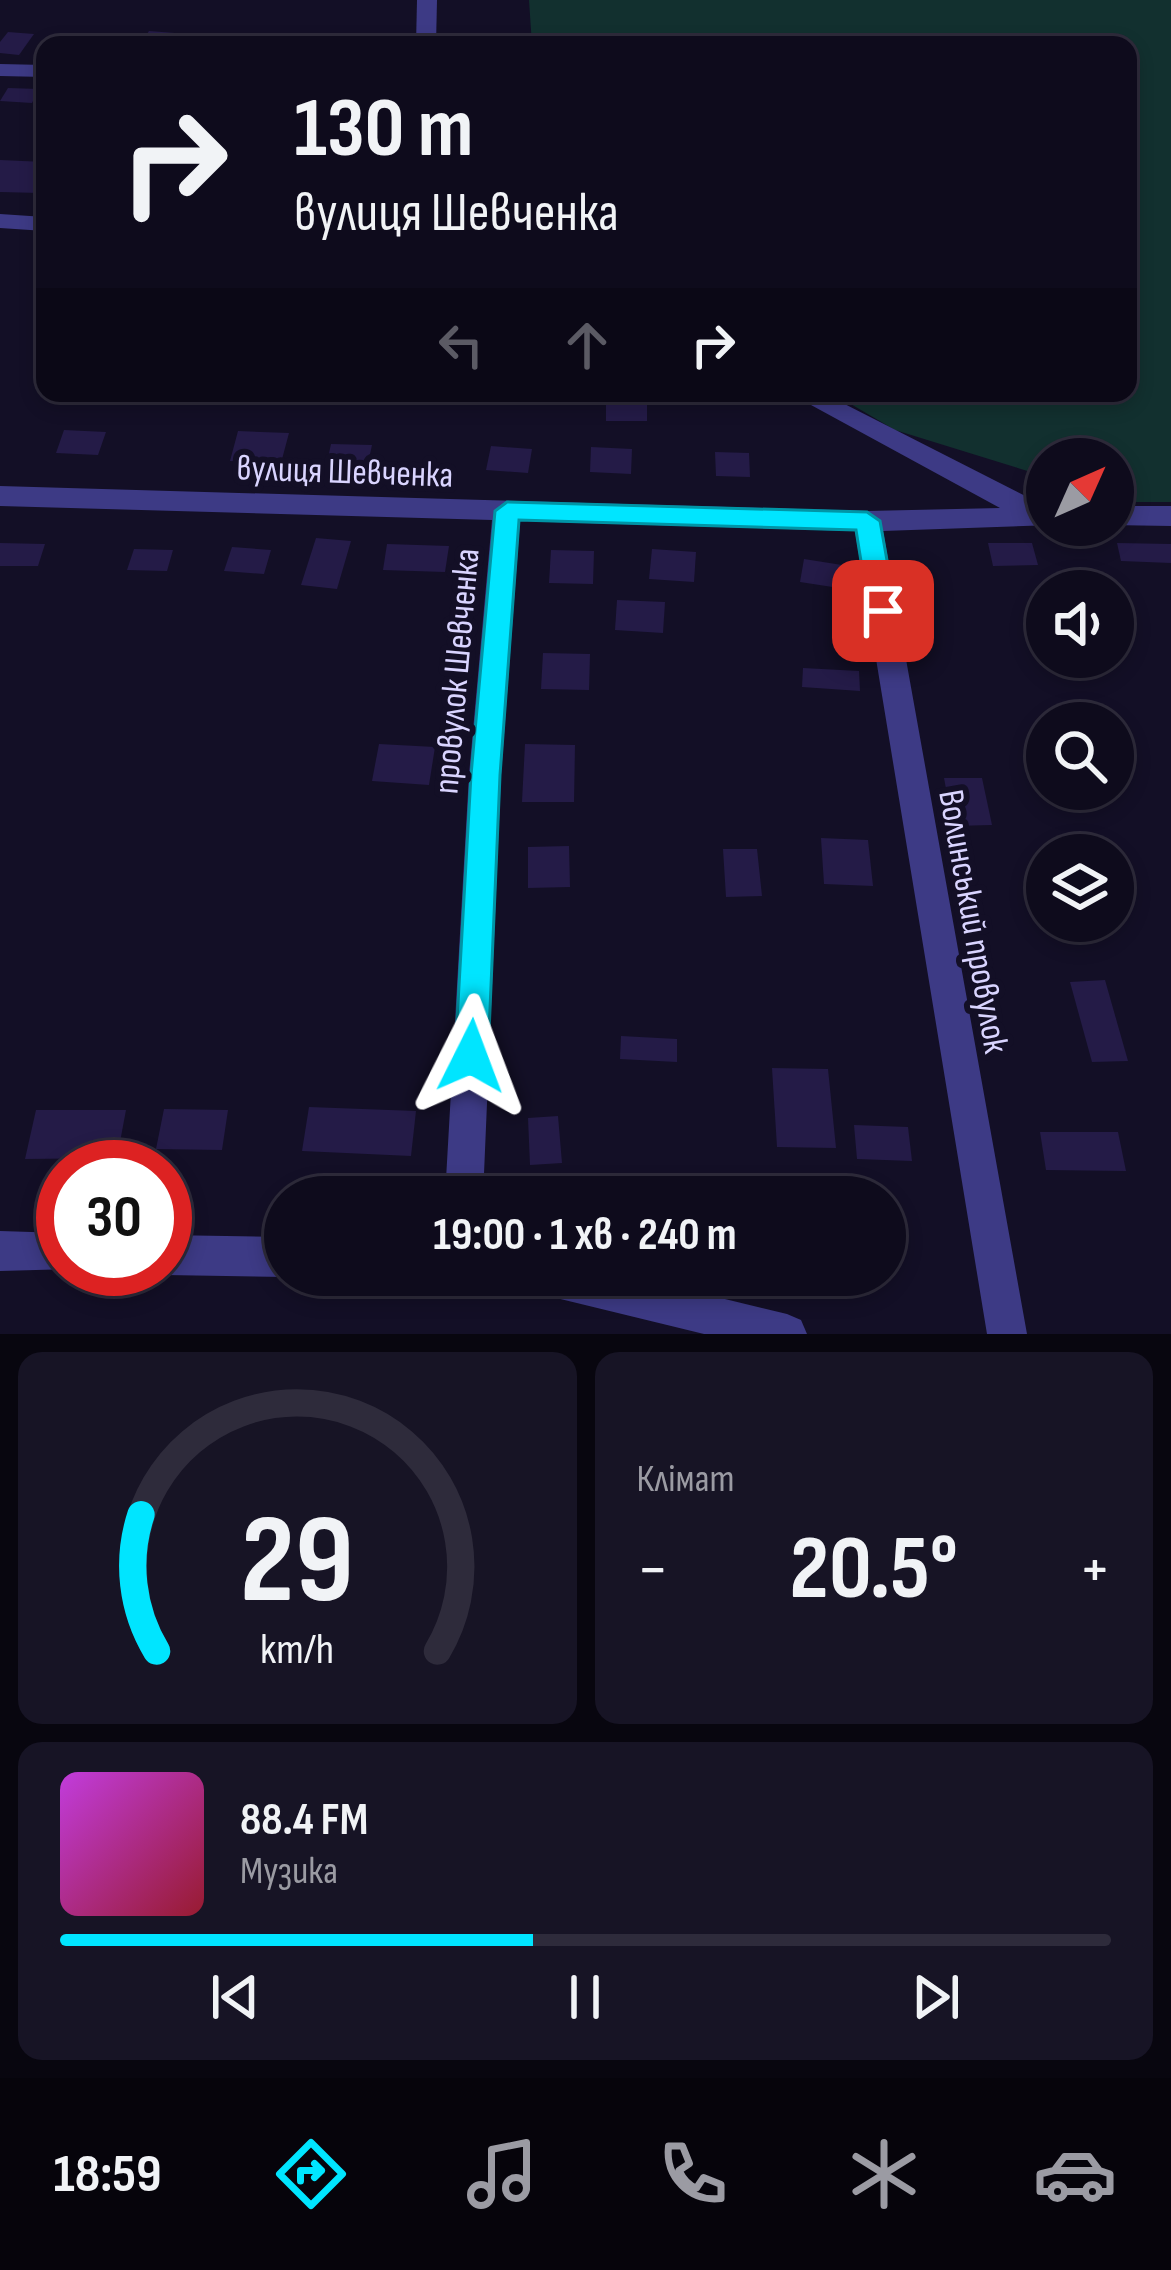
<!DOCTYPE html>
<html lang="uk">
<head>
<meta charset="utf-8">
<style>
  :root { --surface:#0e0b1c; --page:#171425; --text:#f1f3f6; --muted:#9b9ba3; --line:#2e2b3b; --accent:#00e5ff }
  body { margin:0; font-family:"Sofia Sans Condensed",sans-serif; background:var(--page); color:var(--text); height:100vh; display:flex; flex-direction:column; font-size:45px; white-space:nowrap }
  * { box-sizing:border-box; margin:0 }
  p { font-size:39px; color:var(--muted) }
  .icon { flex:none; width:66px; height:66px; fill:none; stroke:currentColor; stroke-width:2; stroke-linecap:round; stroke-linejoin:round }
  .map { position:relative; height:1334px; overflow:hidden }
  .panel { display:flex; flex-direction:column; gap:18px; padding:18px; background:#08060f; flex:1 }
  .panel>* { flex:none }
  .banner { position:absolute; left:36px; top:36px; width:1101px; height:366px; border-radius:24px; box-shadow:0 6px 18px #0003,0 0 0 3px var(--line); background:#0e0b1c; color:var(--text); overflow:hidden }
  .needle { width:78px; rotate:45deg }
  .controls { position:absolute; left:1026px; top:438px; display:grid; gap:24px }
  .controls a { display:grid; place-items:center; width:108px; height:108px; border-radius:50%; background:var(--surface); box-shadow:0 6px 18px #0003,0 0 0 3px var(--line); font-size:60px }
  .speed { position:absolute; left:36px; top:1140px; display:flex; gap:24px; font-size:60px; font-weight:700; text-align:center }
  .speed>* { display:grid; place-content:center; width:156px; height:156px; border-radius:50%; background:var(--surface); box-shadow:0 6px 18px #0003,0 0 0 3px var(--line); line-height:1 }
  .speed .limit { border:18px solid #d22; background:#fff; color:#111 }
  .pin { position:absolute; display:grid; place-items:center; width:102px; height:102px; color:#fff; margin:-51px; border-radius:24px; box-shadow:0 6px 18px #0006 }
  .me { position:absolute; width:132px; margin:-66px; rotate:3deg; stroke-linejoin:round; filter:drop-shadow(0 0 9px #0008) }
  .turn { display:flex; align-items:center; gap:42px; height:252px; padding:0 60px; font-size:54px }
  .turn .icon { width:156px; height:156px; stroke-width:2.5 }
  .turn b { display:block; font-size:84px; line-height:102px }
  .lanes { display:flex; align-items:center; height:114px; padding:0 60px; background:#0003; justify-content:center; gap:60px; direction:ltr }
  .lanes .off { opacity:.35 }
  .big { font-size:90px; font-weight:700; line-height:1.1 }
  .panel .tile { flex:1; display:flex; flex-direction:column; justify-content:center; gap:18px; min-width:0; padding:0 42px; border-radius:24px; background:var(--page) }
  .panel .dial { align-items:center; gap:0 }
  .dial svg { height:312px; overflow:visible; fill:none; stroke:var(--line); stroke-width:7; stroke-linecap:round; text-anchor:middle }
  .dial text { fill:var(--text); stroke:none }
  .song { display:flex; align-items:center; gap:36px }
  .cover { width:144px; height:144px; border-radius:18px; background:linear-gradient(135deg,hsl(290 70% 55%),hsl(350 70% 35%)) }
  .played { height:12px; border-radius:6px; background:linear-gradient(90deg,var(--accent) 45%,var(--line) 45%) }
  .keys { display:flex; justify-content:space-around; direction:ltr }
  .heat { display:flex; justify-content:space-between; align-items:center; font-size:66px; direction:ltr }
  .panel .tiles { flex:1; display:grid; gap:18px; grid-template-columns:1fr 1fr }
  .tile:last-child { grid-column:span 2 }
  .trip { position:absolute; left:264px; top:1176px; width:642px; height:120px; border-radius:60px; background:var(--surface); box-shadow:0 6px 18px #0003,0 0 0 3px var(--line); font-weight:700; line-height:120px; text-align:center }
  .menu { display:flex; height:192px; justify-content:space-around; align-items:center; background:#06040b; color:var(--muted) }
  .menu .icon { width:84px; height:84px }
  .menu .selected { color:var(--accent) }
  .menu b { font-size:54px; color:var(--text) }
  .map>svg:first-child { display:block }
</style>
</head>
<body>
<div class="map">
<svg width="1171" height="1334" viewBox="0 0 1171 1334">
  <rect width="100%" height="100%" fill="#130f26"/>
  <polygon fill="#12302f" points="529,0 1171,0 1171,502 1129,502 1113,497 1113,459 1047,459 1047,477 895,430 832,393 1128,393 1128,45 532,45"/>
  <g fill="#241b47">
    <polygon points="149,31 175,33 168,45 140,45"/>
    <polygon points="8,32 34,34 19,55 0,53 0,42"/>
    <polygon points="8,88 39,89 32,103 0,101"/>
    <polygon points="0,160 45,162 40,193 0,192"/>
    <rect x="606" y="405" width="41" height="16"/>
    <polygon points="64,430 106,432 98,455 56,453"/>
    <polygon points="238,431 289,433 281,463 230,461"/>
    <polygon points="331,444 372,445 367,468 326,467"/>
    <polygon points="491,446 532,449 528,473 486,470"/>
    <polygon points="591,447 632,449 631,474 590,472"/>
    <polygon points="715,452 749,453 750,477 716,476"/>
    <polygon points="316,538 351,541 337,589 301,585"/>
    <polygon points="0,543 45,544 38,566 0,566"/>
    <polygon points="988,543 1032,543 1038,565 993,566"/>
    <polygon points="1117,543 1171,544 1171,563 1121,561"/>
    <polygon points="387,544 449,546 445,572 383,570"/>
    <polygon points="232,547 271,550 264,574 224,571"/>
    <polygon points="134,549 173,550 167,571 127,570"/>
    <polygon points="652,549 696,552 694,582 649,579"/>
    <polygon points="551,550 594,551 593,584 549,583"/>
    <polygon points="804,559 842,565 839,588 800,582"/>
    <polygon points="1098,576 1103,591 1069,591 1065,577"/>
    <polygon points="617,600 665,602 663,633 615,630"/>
    <polygon points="543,653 590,654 589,690 541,689"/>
    <polygon points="803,668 859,671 860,691 802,687"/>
    <polygon points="379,744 435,747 429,785 372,781"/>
    <polygon points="525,744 575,745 574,802 522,802"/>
    <polygon points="944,778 982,778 992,825 953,826"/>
    <polygon points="821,838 868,840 873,886 824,884"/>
    <polygon points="569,846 570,887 528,888 528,847"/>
    <polygon points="723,849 757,849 762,896 726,897"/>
    <polygon points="1105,980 1128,1061 1092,1062 1070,982"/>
    <polygon points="621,1036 677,1039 677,1062 620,1059"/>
    <polygon points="772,1068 828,1069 836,1148 777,1147"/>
    <polygon points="309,1107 416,1111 411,1156 302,1151"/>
    <polygon points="164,1109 228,1110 222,1150 156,1149"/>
    <polygon points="36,1110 126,1110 117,1158 25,1159"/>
    <polygon points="558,1116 562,1163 530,1165 528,1118"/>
    <polygon points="854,1125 908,1127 912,1161 857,1159"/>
    <polygon points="1040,1132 1118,1132 1126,1171 1046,1170"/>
  </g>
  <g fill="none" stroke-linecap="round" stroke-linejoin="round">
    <g fill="#3d3a85" fill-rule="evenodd">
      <polygon points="417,0 437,0 436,45 416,45"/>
      <polygon points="0,64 45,65 45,77 0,76"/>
      <polygon points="0,214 45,217 45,231 0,228"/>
      <polygon points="789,393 823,393 1047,507 1047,525 1054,525 883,531 1027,1334 987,1334 855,531 520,521 501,775 483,1197 445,1197 469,775 492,520 0,506 0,486 867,511 1000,508"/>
      <polygon points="1113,506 1171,506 1171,526 1110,525"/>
      <polygon points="0,1231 63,1233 63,1269 72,1269 0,1271"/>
      <polygon points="165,1235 285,1237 285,1275 289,1275 285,1277 165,1275 151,1269 165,1269"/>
      <polygon points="524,1275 626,1275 787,1314 801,1320 807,1334 704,1334 544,1295 530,1289"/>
    </g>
  </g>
  <polygon fill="#00e5ff" stroke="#0095a6" stroke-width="3" points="507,502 867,512 880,521 896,611 883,621 869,611 856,530 519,520 500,775 488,1056 483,1067 471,1072 460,1067 455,1056 471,775 495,511"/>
  <g text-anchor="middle" stroke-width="12" stroke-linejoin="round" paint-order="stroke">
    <g font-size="36" fill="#d9d4ff" stroke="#130f26">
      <text transform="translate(345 470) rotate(2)" y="13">вулиця Шевченка</text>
      <text transform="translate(455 671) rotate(-85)" y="13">провулок Шевченка</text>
      <text transform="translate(975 921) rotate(80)" y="13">Волинський провулок</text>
    </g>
  </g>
</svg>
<div class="controls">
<a><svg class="needle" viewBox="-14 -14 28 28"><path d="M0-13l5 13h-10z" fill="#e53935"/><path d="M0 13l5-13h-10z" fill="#9b9ba3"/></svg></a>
<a><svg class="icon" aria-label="sound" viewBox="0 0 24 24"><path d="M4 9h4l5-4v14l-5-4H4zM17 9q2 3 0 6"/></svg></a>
<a><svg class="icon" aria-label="search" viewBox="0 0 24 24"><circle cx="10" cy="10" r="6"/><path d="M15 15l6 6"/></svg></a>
<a><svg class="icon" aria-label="layers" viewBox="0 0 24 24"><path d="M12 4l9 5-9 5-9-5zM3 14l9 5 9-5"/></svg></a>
</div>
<div class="speed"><div class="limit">30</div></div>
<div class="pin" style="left:883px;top:611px;background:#d93025"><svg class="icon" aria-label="arrive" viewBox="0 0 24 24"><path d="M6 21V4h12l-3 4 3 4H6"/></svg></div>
<svg class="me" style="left:471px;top:1056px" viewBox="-20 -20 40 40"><path d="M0-17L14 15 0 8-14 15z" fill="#00e5ff" stroke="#fff" stroke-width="4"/></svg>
<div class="trip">19:00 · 1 хв · 240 m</div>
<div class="banner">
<div class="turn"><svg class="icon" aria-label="right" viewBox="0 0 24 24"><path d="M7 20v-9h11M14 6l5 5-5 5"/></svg><div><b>130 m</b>вулиця Шевченка</div></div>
<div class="lanes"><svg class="icon off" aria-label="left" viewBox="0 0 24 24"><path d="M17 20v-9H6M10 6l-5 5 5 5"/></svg><svg class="icon off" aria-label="ahead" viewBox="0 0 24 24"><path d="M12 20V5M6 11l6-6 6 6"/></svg><svg class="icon" aria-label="right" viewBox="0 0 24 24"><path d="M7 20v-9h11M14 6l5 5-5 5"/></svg></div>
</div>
</div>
<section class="panel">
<div class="tiles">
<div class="tile dial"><svg viewBox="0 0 100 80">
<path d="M14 69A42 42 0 1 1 86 69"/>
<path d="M14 69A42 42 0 0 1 10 34" stroke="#00e5ff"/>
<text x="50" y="56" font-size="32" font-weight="700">29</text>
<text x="50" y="72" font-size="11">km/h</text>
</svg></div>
<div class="tile"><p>Клімат</p>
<div class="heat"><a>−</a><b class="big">20.5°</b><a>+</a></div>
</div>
<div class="tile">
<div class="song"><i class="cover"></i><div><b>88.4 FM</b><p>Музика</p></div></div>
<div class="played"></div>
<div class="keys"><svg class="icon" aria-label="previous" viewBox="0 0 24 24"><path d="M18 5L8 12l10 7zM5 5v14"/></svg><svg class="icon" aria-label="pause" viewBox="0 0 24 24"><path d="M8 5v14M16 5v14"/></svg><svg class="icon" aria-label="next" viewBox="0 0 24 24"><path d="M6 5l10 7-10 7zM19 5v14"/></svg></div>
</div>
</div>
</section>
<nav class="menu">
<b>18:59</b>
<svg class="icon selected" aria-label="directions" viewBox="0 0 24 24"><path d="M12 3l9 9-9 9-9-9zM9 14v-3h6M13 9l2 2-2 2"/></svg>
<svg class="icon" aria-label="music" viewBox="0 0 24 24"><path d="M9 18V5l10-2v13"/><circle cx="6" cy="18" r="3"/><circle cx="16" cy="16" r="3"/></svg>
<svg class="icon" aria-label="phone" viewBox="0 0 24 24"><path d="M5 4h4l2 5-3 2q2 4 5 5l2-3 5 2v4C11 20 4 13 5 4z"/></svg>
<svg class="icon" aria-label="climate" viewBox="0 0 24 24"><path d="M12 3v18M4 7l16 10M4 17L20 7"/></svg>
<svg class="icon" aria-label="car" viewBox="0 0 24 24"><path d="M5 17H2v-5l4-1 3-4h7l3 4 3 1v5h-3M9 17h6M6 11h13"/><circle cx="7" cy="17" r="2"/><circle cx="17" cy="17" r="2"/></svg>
</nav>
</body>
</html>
